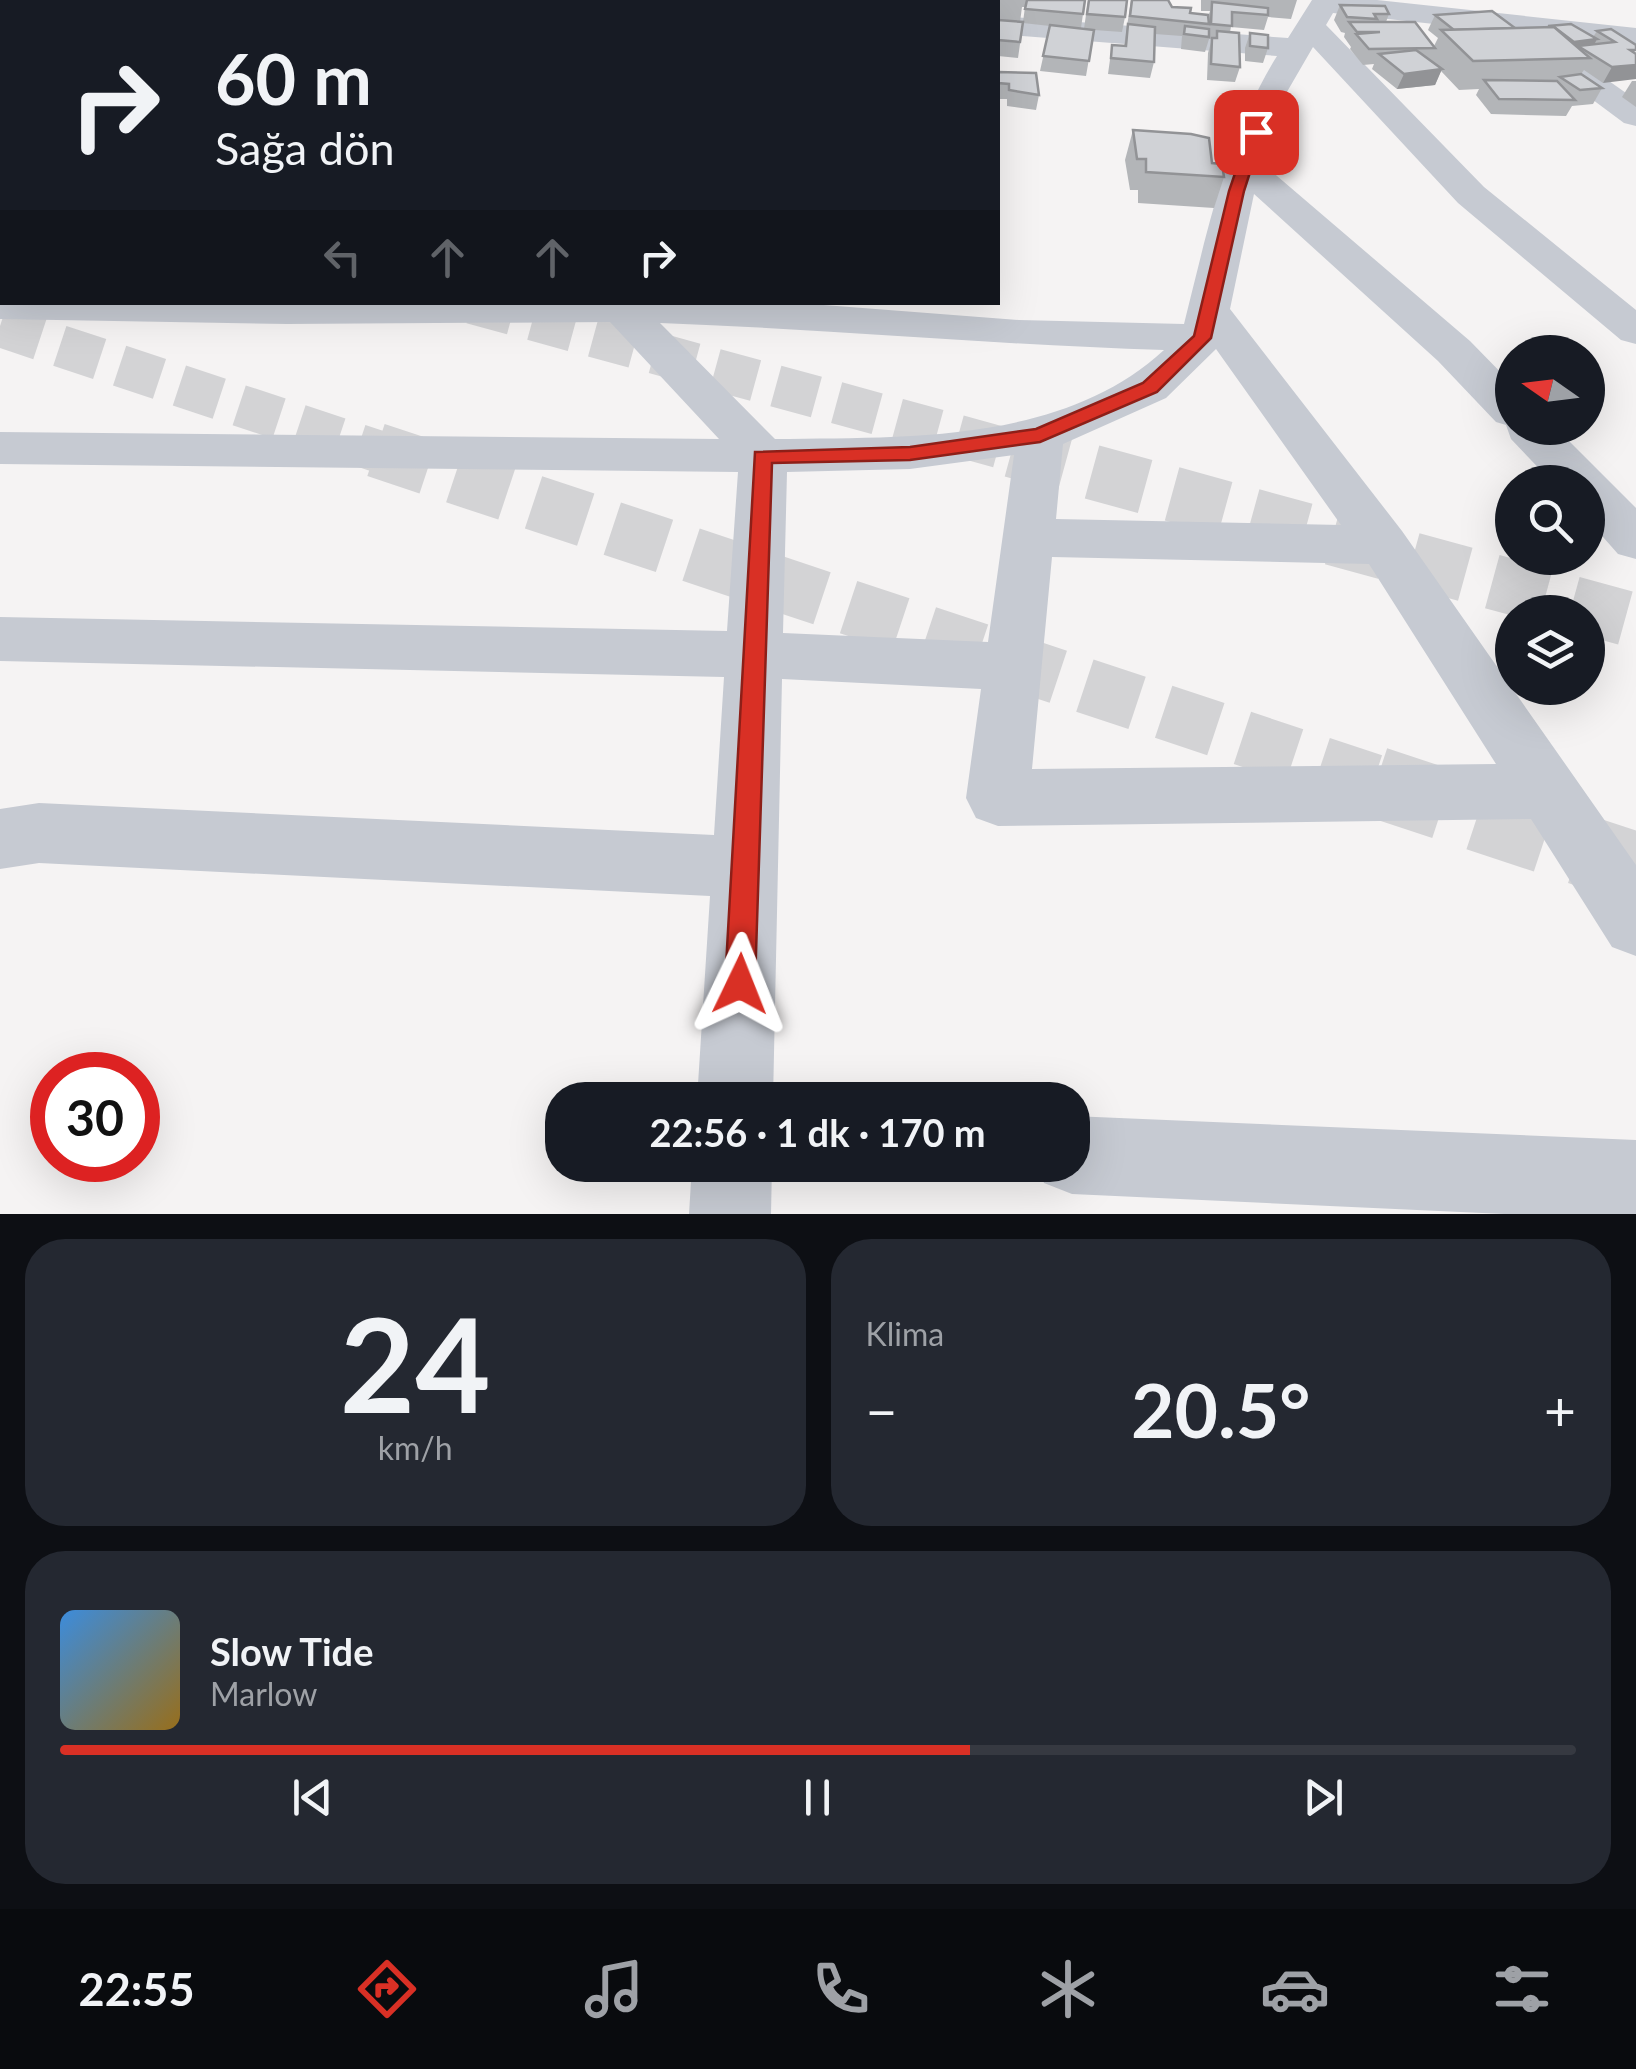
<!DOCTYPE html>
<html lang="tr">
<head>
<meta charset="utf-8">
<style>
  :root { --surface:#171b24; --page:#242831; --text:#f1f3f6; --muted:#9ea1a6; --line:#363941; --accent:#d93025 }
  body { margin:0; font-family:Lato,sans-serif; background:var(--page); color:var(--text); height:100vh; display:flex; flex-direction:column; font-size:38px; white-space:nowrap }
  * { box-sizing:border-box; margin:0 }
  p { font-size:32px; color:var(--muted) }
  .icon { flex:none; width:55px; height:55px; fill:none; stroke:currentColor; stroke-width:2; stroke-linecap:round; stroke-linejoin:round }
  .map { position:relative; height:1214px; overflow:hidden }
  .sheet { display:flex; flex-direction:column; gap:25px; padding:25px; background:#0d0f14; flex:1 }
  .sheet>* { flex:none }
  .top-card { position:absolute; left:0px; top:0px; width:1000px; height:305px; box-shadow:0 10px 40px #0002; background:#171b24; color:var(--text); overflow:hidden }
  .needle { width:65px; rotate:284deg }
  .fabs { position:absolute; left:1495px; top:335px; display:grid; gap:20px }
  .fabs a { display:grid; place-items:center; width:110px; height:110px; border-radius:50%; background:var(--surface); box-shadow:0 10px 40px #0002; font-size:50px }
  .speed { position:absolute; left:30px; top:1052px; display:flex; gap:20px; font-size:50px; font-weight:700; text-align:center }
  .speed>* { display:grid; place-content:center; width:130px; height:130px; border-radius:50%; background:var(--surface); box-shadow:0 10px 40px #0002; line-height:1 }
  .speed .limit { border:15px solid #d22; background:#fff; color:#111 }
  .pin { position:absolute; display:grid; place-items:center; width:85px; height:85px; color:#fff; margin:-42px; border-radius:20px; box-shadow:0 5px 15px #0006 }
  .me { position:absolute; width:110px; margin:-55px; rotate:2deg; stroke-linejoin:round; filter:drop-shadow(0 0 8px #0008) }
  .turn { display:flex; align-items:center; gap:35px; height:210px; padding:0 50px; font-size:45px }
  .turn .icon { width:130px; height:130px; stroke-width:2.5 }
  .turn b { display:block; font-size:70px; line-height:85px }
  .lanes { display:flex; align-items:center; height:95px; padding:0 50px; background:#0003; justify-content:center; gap:50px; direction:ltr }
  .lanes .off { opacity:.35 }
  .big { font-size:75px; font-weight:700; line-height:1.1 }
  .sheet .widget { flex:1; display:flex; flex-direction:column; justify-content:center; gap:15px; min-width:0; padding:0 35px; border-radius:40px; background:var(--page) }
  .sheet .dial { align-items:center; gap:0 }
  .dial b { font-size:130px; line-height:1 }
  .song { display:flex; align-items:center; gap:30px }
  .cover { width:120px; height:120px; border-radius:15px; background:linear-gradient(135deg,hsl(210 70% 55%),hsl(40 70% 35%)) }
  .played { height:10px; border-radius:5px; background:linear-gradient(90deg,var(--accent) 60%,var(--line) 60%) }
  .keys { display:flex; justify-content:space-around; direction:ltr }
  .heat { display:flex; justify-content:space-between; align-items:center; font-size:55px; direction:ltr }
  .sheet .tiles { flex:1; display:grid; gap:25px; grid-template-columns:1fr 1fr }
  .widget:last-child { grid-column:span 2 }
  .trip { position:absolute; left:545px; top:1082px; width:545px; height:100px; border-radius:40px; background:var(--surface); box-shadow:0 10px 40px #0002; font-weight:700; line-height:100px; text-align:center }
  .dock { display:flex; height:160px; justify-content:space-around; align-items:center; background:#090b0e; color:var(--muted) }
  .dock .icon { width:70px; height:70px }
  .dock .on { color:var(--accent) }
  .dock b { font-size:45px; color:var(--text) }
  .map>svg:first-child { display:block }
</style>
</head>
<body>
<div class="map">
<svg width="1636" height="1214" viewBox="0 0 1636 1214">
  <rect width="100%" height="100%" fill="#f5f3f3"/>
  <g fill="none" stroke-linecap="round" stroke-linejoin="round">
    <g stroke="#d3d3d5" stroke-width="42" stroke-dasharray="42 21" stroke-linecap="butt">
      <polyline points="472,303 1021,453"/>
      <polyline points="0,326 383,453"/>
    </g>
    <g stroke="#d3d3d5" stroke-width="55" stroke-dasharray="55 28" stroke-linecap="butt">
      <polyline points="376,450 1384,785"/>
      <polyline points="1012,450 1636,621"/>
    </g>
    <polyline stroke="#d3d3d5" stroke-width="71" stroke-dasharray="71 36" stroke-linecap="butt" points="1376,782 1636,868"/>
    <g fill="#c6cad2" fill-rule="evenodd">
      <polygon points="559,0 628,0 629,2 560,2"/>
      <rect x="669" y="0" width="28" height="2"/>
      <path d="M1312,0H1377L1636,28V46L1333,13L1326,25L1484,187L1636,310V344L1621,340L1458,203L1313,47L1284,97L1263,164L1470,341L1512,384V428H1556L1636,508V559L1618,554L1588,520V482H1552L1511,439L1506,425L1496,422L1438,361L1254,194L1230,309L1402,531L1636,865V956L1612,947L1531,819L998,826L976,818L966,798L981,689L782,679L773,1100H697L710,896L39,863L0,869V809L39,803L714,835L724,677L0,661V617L727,631L738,472L0,464V432L719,439L610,322L287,324L0,319V293L2,302H785L1019,320L1184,324C1207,233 1226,138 1277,56L998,34V16L1288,38ZM660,323C828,329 995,345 1164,350C1062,444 905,437 775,439ZM1216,349L1341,525L1056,519L1063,444L1166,398ZM1014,455L988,642L783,633L787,472L910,469ZM1052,557L1369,564L1496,764L1032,769Z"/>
      <polygon points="1541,38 1552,41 1636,100 1636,126 1624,123 1530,53 1526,47"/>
      <rect x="0" y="189" width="2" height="22"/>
      <polygon points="1072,1116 1636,1140 1636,1214 1504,1214 1072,1194 1044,1183 1037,1165 1072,1165"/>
      <polygon points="692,1165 772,1165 771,1214 689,1214"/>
    </g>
  </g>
  <g fill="#b3b5b8" fill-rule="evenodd">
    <polygon points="51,0 116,0 113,2 52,2"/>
    <polygon points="708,0 891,0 890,2 707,2"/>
    <path d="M976,0H1085L1081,28L1084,29L1088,0L1125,17L1122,32L1094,30L1086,76L1040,71L1050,26L1023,23L1018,58L998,56V2H975ZM1022,7H1025L1023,22H1020Z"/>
    <polygon points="1131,0 1172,7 1208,17 1210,11 1201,11 1201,0 1297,0 1291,19 1268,17 1264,30 1231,27 1230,32 1240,67 1235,82 1207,80 1208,53 1212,39 1209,39 1205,52 1181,49 1182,36 1155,34 1154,62 1150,78 1108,74 1112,45 1124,46"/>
    <polygon points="1340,5 1389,14 1386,22 1434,46 1438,38 1428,30 1435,15 1515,28 1593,37 1597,31 1636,45 1603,83 1584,70 1581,74 1602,88 1593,104 1572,106 1566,116 1491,114 1476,95 1479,89 1459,90 1441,71 1435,85 1397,89 1372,69 1374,64 1363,65 1350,49 1351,47 1344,37 1345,33 1341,32 1334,20"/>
    <polygon points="1250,33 1268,48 1263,63 1245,61 1245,48"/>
    <rect x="0" y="45" width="2" height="15"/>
    <polygon points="998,72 1039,95 1036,110 1007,106 1007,99 998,99"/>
    <polygon points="1632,81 1636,81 1636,107 1622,97"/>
    <polygon points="1133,130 1212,163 1224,177 1214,208 1138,203 1138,190 1130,190 1125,160"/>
  </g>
  <g fill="#929396">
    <polygon points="164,0 187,0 185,2 161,2"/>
    <polygon points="1597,39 1590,53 1578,46 1572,56 1565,57 1574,42"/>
    <polygon points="1636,65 1636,79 1603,83 1612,67"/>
    <polygon points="1442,69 1435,85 1397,89 1404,74"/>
    <polygon points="2,73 2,96 0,98 0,75"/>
  </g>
  <g fill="#d0d2d6" stroke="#929396" stroke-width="2.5">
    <polygon points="135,0 164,0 161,2 132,2"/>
    <polygon points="634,0 662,0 660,2 632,2"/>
    <polygon points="708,0 822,0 822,2 707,2"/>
    <polygon points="1027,0 1085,0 1083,14 1025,9"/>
    <polygon points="1089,0 1127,0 1125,17 1087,14"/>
    <polygon points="1132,0 1168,0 1172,7 1191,8 1190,13 1208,15 1209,24 1130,16"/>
    <polygon points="1212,2 1268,8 1268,15 1232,12 1232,26 1211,24"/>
    <polygon points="1340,5 1385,6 1389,14 1374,14 1377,19 1347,17"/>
    <polygon points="1492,11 1515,28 1454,30 1435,15"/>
    <polygon points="998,20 1023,22 1020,42 998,40"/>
    <polygon points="1349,22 1415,22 1435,48 1369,49 1356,34 1380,32 1357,32"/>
    <polygon points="1128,24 1155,27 1154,62 1111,58 1112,45 1126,46"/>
    <polygon points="1571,24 1597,39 1574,42 1554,27 1548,26"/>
    <polygon points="1050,25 1094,30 1089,61 1043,56"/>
    <polygon points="1185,26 1209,29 1209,37 1184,34"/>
    <polygon points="1554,27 1590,58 1473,61 1441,30"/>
    <rect x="0" y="29" width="2" height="16"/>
    <polygon points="1611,29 1636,45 1636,50 1630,50 1636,54 1636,65 1612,67 1578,46 1615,42 1597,31"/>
    <polygon points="1217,31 1239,33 1240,67 1211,64 1212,38 1217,38"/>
    <polygon points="1250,33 1268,35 1268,48 1250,46"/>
    <polygon points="1416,50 1442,69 1404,74 1379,54"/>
    <polygon points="998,72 1036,73 1039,95 1009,90 1009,84 998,83"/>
    <polygon points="1581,74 1602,88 1580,90 1560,77"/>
    <polygon points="1484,80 1557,81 1575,100 1499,99"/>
    <polygon points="1133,130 1191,134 1209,138 1212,163 1222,164 1224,177 1146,172 1146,159 1137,159"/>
  </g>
  <polygon fill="#d93025" stroke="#8d1f18" stroke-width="2.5" points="1256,127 1263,132 1244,191 1211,338 1157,392 1040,442 910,460 772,463 755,984 750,994 740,998 729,994 725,984 755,452 910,447 1036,429 1143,383 1194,336 1229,191 1249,132"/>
</svg>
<div class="fabs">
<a><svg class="needle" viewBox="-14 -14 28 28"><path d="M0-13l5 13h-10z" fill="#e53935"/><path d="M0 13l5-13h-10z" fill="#9ea1a6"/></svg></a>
<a><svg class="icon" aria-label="search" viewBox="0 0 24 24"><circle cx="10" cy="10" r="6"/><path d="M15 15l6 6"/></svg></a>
<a><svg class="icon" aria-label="layers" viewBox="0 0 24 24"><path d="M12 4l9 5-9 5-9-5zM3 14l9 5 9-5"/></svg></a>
</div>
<div class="speed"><div class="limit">30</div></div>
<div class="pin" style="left:1256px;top:132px;background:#d93025"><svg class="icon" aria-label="arrive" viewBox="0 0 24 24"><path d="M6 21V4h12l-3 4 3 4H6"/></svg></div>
<svg class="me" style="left:740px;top:984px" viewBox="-20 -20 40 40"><path d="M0-17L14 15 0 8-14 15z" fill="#d93025" stroke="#fff" stroke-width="4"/></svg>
<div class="trip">22:56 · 1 dk · 170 m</div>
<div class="top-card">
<div class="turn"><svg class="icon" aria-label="right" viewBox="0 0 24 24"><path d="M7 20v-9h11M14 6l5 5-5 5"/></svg><div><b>60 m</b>Sağa dön</div></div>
<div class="lanes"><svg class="icon off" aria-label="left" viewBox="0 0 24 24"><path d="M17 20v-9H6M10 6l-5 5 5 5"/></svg><svg class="icon off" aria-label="ahead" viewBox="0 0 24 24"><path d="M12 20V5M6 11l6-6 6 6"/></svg><svg class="icon off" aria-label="ahead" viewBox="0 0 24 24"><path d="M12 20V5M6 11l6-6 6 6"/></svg><svg class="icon" aria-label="right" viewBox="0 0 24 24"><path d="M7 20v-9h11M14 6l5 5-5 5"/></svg></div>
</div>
</div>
<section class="sheet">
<div class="tiles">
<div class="widget dial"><b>24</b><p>km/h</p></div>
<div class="widget"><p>Klima</p>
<div class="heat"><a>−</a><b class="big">20.5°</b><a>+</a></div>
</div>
<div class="widget">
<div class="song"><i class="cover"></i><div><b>Slow Tide</b><p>Marlow</p></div></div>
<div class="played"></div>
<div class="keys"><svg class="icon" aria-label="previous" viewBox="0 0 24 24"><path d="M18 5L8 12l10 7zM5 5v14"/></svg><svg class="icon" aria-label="pause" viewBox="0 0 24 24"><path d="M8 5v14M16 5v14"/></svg><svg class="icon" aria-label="next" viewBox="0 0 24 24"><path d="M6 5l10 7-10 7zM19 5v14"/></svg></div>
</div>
</div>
</section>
<nav class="dock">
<b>22:55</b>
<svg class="icon on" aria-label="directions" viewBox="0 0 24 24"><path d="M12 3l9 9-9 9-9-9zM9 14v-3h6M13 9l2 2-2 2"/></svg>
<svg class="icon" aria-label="music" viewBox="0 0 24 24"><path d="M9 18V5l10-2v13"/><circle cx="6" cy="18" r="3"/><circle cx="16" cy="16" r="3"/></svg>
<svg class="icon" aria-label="phone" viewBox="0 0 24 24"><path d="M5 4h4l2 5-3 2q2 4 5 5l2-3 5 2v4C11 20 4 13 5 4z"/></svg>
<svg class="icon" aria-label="climate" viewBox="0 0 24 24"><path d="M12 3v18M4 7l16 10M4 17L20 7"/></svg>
<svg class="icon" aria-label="car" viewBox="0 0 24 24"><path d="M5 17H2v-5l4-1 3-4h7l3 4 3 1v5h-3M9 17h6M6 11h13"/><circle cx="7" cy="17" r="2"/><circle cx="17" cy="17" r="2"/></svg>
<svg class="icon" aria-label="filters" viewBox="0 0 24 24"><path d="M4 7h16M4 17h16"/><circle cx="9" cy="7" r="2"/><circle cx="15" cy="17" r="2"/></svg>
</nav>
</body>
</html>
